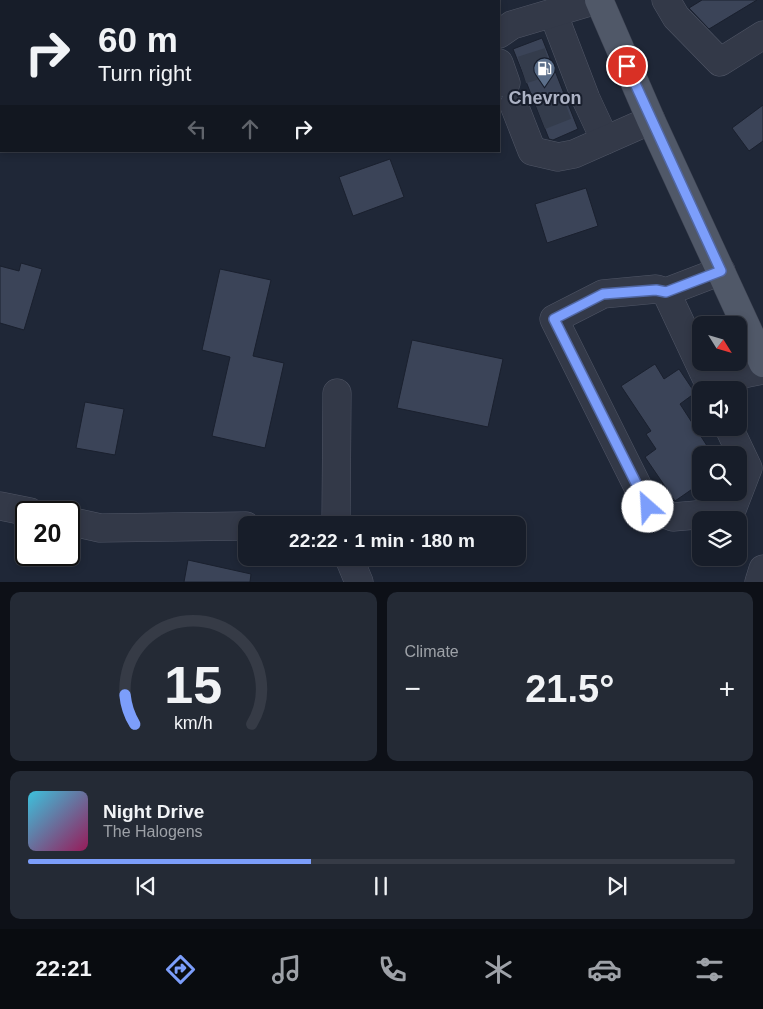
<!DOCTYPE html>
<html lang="en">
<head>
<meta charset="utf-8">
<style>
  :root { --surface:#171d29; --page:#242a35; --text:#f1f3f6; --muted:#9ea2a8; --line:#363b46; --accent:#7c9efb }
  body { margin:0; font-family:Arial,sans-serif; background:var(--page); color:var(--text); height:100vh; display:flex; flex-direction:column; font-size:19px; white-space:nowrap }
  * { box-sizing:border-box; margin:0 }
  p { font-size:16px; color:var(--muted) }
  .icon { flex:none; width:28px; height:28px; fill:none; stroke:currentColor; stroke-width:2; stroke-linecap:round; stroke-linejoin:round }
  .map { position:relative; height:582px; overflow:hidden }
  .side { display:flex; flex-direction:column; gap:10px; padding:10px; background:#0d1017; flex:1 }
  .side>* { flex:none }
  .hud { position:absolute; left:0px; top:0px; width:500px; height:152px; box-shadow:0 2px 8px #0003,0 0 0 1px var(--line); background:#171d29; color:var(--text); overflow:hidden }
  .needle { width:32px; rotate:127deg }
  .tools { position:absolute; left:692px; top:316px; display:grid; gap:10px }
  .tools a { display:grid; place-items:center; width:55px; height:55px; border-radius:10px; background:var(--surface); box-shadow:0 2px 8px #0003,0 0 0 1px var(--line); font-size:25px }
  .speed { position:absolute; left:15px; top:501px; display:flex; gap:10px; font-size:25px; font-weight:700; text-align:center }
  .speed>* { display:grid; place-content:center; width:65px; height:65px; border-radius:50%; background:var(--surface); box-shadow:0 2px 8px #0003,0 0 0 1px var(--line); line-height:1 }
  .speed .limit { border:2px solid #111; border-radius:8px; background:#fff; color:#111 }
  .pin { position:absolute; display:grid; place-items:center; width:42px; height:42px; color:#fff; margin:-21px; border:2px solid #fff; border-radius:50%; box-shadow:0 1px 5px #0007 }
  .me { position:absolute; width:55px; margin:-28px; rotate:334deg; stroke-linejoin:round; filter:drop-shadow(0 0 4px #0008) }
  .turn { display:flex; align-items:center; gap:18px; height:105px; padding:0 15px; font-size:22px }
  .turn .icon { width:65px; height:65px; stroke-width:2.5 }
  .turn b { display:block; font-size:35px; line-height:42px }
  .lanes { display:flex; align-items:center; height:48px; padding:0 15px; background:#0003; justify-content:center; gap:25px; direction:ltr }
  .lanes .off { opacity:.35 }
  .big { font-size:38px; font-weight:700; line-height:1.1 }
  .side .card { flex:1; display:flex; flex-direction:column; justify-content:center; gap:8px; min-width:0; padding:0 18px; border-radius:10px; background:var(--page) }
  .side .dial { align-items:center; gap:0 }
  .dial svg { height:130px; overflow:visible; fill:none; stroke:var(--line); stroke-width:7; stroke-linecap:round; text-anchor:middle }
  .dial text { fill:var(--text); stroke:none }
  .song { display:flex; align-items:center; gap:15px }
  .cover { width:60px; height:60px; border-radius:8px; background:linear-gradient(135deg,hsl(190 70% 55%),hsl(330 70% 35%)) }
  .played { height:5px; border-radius:2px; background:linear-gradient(90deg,var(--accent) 40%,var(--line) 40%) }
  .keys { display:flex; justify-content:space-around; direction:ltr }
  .heat { display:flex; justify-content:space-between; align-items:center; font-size:28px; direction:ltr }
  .side .tiles { flex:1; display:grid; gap:10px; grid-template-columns:1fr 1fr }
  .card:last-child { grid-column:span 2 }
  .trip { position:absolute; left:238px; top:516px; width:288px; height:50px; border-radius:10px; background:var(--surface); box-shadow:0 2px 8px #0003,0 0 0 1px var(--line); font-weight:700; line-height:50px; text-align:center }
  .tabs { display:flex; height:80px; justify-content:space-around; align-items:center; background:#090c10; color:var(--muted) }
  .tabs .icon { width:35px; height:35px }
  .tabs .active { color:var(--accent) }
  .tabs b { font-size:22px; color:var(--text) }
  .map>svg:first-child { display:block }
</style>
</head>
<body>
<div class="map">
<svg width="763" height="582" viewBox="0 0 763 582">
  <rect width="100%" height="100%" fill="#1f2737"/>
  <g fill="#3b4458" stroke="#1a202e">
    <polygon points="702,0 757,0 709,29 689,8"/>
    <polygon points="542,38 578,129 553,140 549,139 513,49"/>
    <polygon points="763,105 763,141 749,151 732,128"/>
    <polygon points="390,159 404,197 353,216 339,177"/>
    <polygon points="586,188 598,226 547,243 535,204"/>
    <polygon points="21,263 42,269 24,330 0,323 0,266 19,271"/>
    <polygon points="220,269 271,280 253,356 284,363 265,448 212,436 230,357 202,350"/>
    <polygon points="412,340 503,359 488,427 397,408"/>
    <polygon points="655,364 664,379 679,369 695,393 680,404 713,455 701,455 701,483 675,501 645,457 656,449 646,434 651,431 621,386"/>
    <polygon points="85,402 124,409 115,455 76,448"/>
    <polygon points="188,560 251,574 250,582 184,582"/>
  </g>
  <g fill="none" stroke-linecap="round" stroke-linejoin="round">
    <g stroke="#343c4c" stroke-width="28" stroke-dasharray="28 14" stroke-linecap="butt">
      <polyline points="522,70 551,61"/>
      <polyline points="540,116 568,105"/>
    </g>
    <defs>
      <g id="minor">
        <polyline points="344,0 344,1"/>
        <polyline points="666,0 676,17 720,62 763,35"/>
        <polyline points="553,13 586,99 605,140"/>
        <polyline points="499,34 512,25 596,0"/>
        <polyline points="0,56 1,58"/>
        <polyline points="499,63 506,83"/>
        <polyline points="514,105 532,151 558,157 574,154 651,120"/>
        <polyline points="721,271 666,292 656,289 603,294 554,319 648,507 673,517 731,512 748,468 729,428"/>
        <polyline points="666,292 712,390"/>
        <polyline points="708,381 763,370"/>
        <polyline points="0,506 30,512"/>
        <polyline points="69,521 100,528 246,526"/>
        <polyline points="336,525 337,393"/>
        <polyline points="349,558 359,582"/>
        <polyline points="759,582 763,569"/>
      </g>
      <polyline id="major" points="599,0 651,120 763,363"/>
    </defs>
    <use href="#minor" stroke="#505666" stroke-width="29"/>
    <use href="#major" stroke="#3c4251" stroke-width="29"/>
    <use href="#minor" stroke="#333948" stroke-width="28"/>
    <use href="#major" stroke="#505868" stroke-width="28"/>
  </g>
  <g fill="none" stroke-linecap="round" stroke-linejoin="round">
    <defs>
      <polyline id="route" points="627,66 721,271 666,292 656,290 603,294 554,319 648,507"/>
    </defs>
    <use href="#route" stroke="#5167a3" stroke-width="12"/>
    <use href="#route" stroke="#7c9efb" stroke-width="9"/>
  </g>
  <defs>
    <symbol id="fuel-pin" viewBox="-11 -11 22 30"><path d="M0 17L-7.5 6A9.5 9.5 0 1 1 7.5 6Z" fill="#5c6f8a" stroke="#181e2c"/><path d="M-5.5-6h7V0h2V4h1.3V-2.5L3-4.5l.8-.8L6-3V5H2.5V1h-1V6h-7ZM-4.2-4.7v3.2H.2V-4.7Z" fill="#fff"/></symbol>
  </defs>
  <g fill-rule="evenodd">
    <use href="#fuel-pin" x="532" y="56" width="25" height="34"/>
  </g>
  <g text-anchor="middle" stroke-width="4" stroke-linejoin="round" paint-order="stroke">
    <g font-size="18" font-weight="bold" fill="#adb3c5" stroke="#181e2c">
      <text x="545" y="104">Chevron</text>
    </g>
  </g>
</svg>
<div class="tools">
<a><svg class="needle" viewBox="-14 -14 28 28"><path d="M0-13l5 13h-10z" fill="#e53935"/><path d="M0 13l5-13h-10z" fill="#9ea2a8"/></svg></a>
<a><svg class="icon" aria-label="sound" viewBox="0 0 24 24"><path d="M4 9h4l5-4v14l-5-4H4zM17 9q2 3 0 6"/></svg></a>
<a><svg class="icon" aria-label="search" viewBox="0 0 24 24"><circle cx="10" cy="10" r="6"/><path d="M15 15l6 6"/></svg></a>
<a><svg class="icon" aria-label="layers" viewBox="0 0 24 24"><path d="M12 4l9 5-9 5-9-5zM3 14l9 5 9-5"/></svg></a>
</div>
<div class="speed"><div class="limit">20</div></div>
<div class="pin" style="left:627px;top:66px;background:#d93025"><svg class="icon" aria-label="arrive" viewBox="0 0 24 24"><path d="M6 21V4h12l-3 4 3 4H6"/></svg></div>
<svg class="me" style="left:648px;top:507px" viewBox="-20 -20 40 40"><circle r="19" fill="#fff"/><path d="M0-13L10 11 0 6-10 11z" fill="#7c9efb"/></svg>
<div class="trip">22:22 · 1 min · 180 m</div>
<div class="hud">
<div class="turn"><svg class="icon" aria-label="right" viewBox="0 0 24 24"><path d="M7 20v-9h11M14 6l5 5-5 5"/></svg><div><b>60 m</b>Turn right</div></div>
<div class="lanes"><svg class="icon off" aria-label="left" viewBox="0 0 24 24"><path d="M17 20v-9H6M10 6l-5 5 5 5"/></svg><svg class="icon off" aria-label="ahead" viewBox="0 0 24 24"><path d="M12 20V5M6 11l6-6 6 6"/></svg><svg class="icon" aria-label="right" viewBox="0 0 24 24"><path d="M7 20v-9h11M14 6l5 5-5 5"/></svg></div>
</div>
</div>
<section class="side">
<div class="tiles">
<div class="card dial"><svg viewBox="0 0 100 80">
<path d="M14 69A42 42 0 1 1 86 69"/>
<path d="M14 69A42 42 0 0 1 8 51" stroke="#7c9efb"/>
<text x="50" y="56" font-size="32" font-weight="700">15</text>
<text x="50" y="72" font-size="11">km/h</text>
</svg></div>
<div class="card"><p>Climate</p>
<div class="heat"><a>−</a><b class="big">21.5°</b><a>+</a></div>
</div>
<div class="card">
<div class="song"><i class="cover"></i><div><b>Night Drive</b><p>The Halogens</p></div></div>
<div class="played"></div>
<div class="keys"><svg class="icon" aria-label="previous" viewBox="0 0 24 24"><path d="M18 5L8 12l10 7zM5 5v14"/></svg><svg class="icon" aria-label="pause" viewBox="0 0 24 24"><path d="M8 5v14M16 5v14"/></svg><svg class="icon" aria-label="next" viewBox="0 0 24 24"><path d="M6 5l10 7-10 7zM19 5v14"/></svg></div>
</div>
</div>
</section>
<nav class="tabs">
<b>22:21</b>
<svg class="icon active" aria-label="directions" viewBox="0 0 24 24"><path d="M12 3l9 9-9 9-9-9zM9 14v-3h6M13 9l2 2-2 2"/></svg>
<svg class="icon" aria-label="music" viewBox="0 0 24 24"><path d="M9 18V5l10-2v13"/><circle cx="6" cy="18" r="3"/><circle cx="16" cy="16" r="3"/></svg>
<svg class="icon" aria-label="phone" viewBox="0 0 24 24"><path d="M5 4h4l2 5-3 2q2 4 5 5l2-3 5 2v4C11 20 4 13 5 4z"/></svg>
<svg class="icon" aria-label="climate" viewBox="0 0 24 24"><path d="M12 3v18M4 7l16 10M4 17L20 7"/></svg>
<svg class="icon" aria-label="car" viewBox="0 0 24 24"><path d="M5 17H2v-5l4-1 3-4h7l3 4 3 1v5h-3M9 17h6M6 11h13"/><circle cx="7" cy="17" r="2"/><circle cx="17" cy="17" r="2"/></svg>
<svg class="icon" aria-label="filters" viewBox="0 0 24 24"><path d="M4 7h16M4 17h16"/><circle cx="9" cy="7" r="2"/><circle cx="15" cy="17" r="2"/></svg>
</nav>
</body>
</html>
